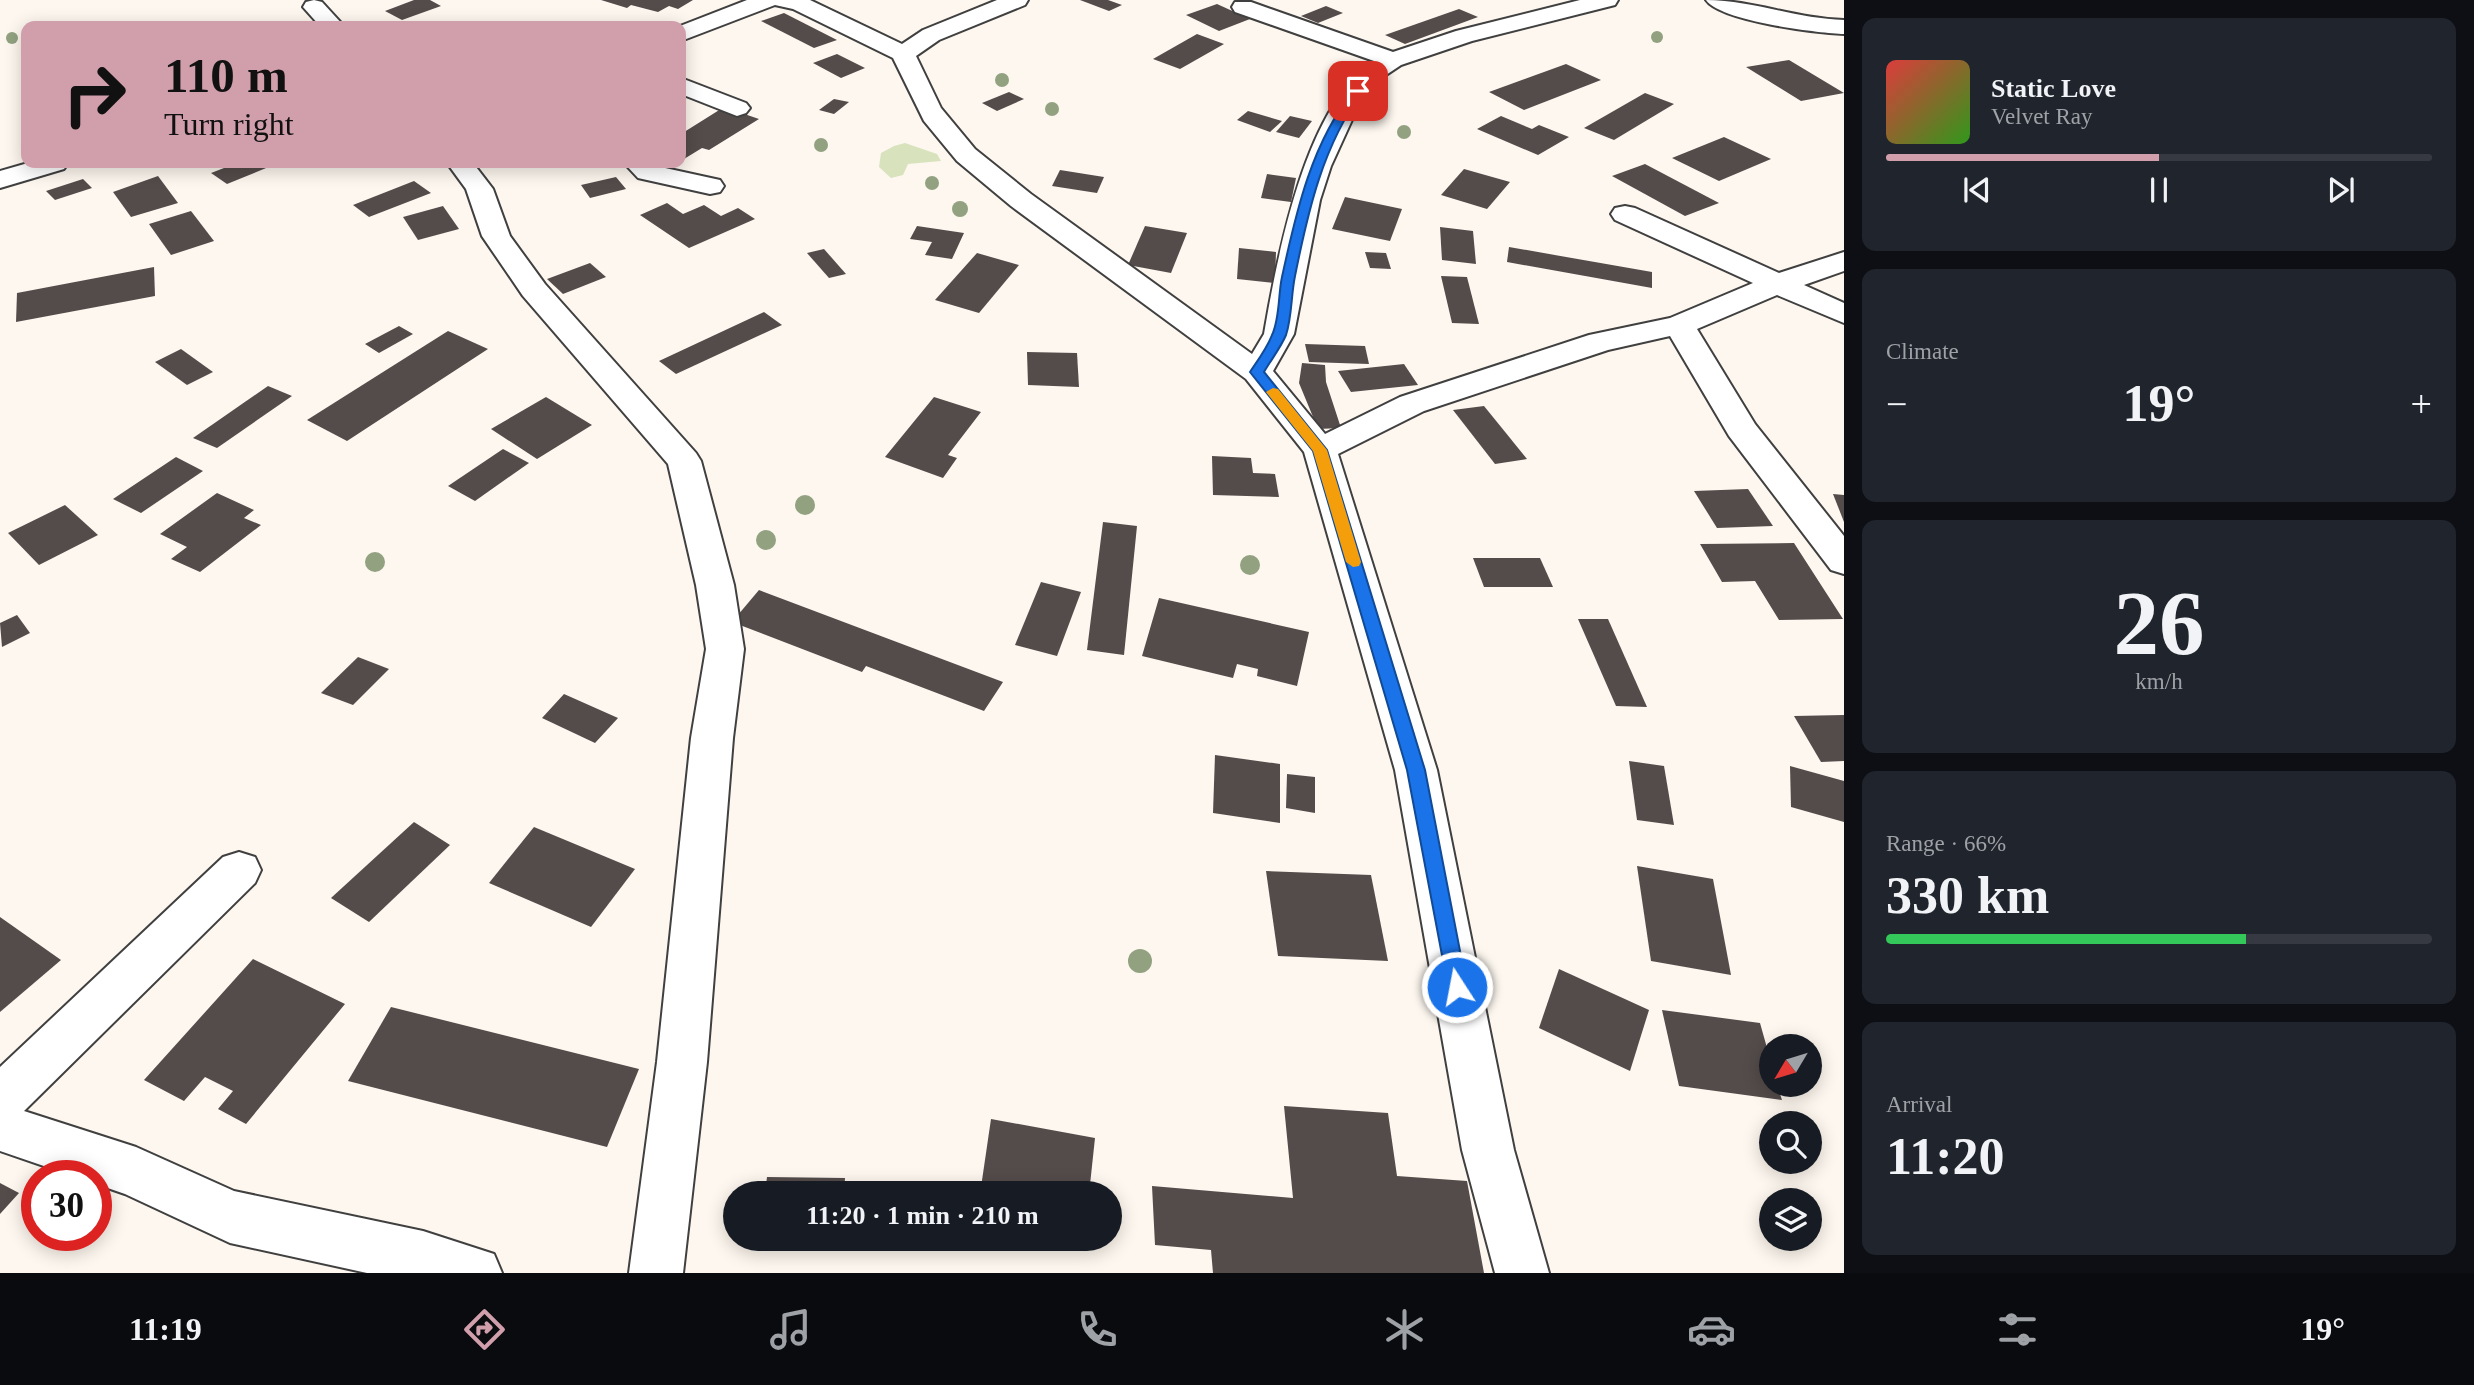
<!DOCTYPE html>
<html lang="en">
<head>
<meta charset="utf-8">
<style>
  :root { --surface:#171b24; --page:#20242c; --text:#f1f3f6; --muted:#9ea1a6; --line:#363941; --accent:#d19eac }
  body { margin:0; font-family:Georgia,serif; background:var(--page); color:var(--text); height:100vh; display:flex; flex-direction:column; font-size:26px; white-space:nowrap }
  * { box-sizing:border-box; margin:0 }
  p { font-size:23px; color:var(--muted) }
  .icon { flex:none; width:38px; height:38px; fill:none; stroke:currentColor; stroke-width:2; stroke-linecap:round; stroke-linejoin:round }
  .map { position:relative; flex:1; overflow:hidden }
  .sheet { display:flex; flex-direction:column; gap:18px; padding:18px; background:#0d0f14; width:630px }
  .sheet>* { flex:none }
  .banner { position:absolute; left:21px; top:21px; width:665px; height:147px; border-radius:14px; box-shadow:0 4px 18px #0003; background:#d19eac; color:#111; overflow:hidden }
  .needle { width:46px; rotate:232deg }
  .buttons { position:absolute; left:1759px; top:1034px; display:grid; gap:14px }
  .buttons a { display:grid; place-items:center; width:63px; height:63px; border-radius:50%; background:var(--surface); box-shadow:0 4px 18px #0003; font-size:35px }
  .speed { position:absolute; left:21px; top:1160px; display:flex; gap:14px; font-size:35px; font-weight:700; text-align:center }
  .speed>* { display:grid; place-content:center; width:91px; height:91px; border-radius:50%; background:var(--surface); box-shadow:0 4px 18px #0003; line-height:1 }
  .speed .limit { border:10px solid #d22; background:#fff; color:#111 }
  .pin { position:absolute; display:grid; place-items:center; width:60px; height:60px; color:#fff; margin:-30px; border-radius:14px; box-shadow:0 4px 10px #0006 }
  .me { position:absolute; width:77px; margin:-38px; rotate:349deg; stroke-linejoin:round; filter:drop-shadow(0 0 5px #0008) }
  .turn { display:flex; align-items:center; gap:24px; height:147px; padding:0 28px; font-size:32px }
  .turn .icon { width:91px; height:91px; stroke-width:2.5 }
  .turn b { display:block; font-size:49px; line-height:60px }
  .big { font-size:52px; font-weight:700; line-height:1.1 }
  .sheet .widget { flex:1; display:flex; flex-direction:column; justify-content:center; gap:10px; min-width:0; padding:0 24px; border-radius:14px; background:var(--page) }
  .sheet .dial { align-items:center; gap:0 }
  .dial b { font-size:91px; line-height:1 }
  .song { display:flex; align-items:center; gap:21px }
  .cover { width:84px; height:84px; border-radius:10px; background:linear-gradient(135deg,hsl(0 70% 55%),hsl(110 70% 35%)) }
  .played { height:7px; border-radius:4px; background:linear-gradient(90deg,var(--accent) 50%,var(--line) 50%) }
  .keys { display:flex; justify-content:space-around; direction:ltr }
  .heat { display:flex; justify-content:space-between; align-items:center; font-size:38px; direction:ltr }
  .charge { height:10px; border-radius:5px; background:linear-gradient(90deg,#34c759 66%,var(--line) 0) }
  .trip { position:absolute; left:723px; top:1181px; width:399px; height:70px; border-radius:35px; background:var(--surface); box-shadow:0 4px 18px #0003; font-weight:700; line-height:70px; text-align:center }
  .menu { display:flex; height:112px; justify-content:space-around; align-items:center; background:#090b0e; color:var(--muted) }
  .menu .icon { width:49px; height:49px }
  .menu .current { color:var(--accent) }
  .menu b { font-size:32px; color:var(--text) }
  main { display:flex; flex:1; min-height:0 }
  .map>svg:first-child { display:block }
</style>
</head>
<body>
<main>
<div class="map">
<svg width="1844" height="1273" viewBox="0 0 1844 1273">
  <rect width="100%" height="100%" fill="#fdf7ef"/>
  <polygon fill="#d8e3bd" points="905,143 937,154 941,161 908,164 903,175 891,178 879,167 881,153 894,146"/>
  <g fill="#544c4b">
    <polygon points="414,0 430,0 441,6 402,20 385,11"/>
    <polygon points="601,0 693,0 678,9 669,6 658,12 631,5 627,8"/>
    <polygon points="1080,0 1108,0 1122,5 1109,11"/>
    <polygon points="1217,4 1250,19 1219,31 1186,15"/>
    <polygon points="1326,6 1343,13 1318,23 1301,16"/>
    <polygon points="1459,9 1478,17 1405,44 1385,35"/>
    <polygon points="784,13 837,40 814,48 761,21"/>
    <polygon points="1197,34 1224,44 1180,69 1153,59"/>
    <polygon points="837,54 865,68 841,78 813,63"/>
    <polygon points="1789,60 1844,93 1801,101 1746,67"/>
    <polygon points="1566,64 1601,80 1524,110 1489,92"/>
    <polygon points="1009,92 1024,99 997,111 982,103"/>
    <polygon points="1645,93 1674,104 1614,140 1584,128"/>
    <polygon points="834,99 849,102 834,114 819,110"/>
    <polygon points="724,107 759,119 709,150 702,148 684,159 681,158 681,134"/>
    <polygon points="1248,111 1282,121 1270,132 1237,120"/>
    <polygon points="1290,116 1312,121 1299,138 1276,132"/>
    <polygon points="1501,116 1532,129 1539,125 1569,137 1538,155 1477,129"/>
    <polygon points="1724,137 1771,159 1719,181 1672,158"/>
    <polygon points="237,163 266,163 271,166 227,184 211,173"/>
    <polygon points="1645,164 1719,203 1685,216 1612,176"/>
    <polygon points="1464,169 1510,182 1487,209 1441,195"/>
    <polygon points="1060,170 1104,177 1097,193 1052,186"/>
    <polygon points="1267,174 1296,178 1291,202 1261,198"/>
    <polygon points="158,176 178,203 131,217 113,192"/>
    <polygon points="616,177 626,189 590,198 581,185"/>
    <polygon points="83,179 92,188 55,200 46,191"/>
    <polygon points="414,181 431,193 369,217 353,205"/>
    <polygon points="1345,197 1402,209 1390,241 1332,229"/>
    <polygon points="667,203 683,214 704,205 721,216 738,208 755,219 689,248 640,215"/>
    <polygon points="443,206 459,229 418,240 403,217"/>
    <polygon points="191,211 214,241 171,255 149,224"/>
    <polygon points="917,226 964,233 952,259 925,255 932,242 910,239"/>
    <polygon points="1145,226 1187,233 1171,273 1128,265"/>
    <polygon points="1440,227 1473,231 1476,264 1442,260"/>
    <polygon points="1509,247 1652,272 1652,288 1507,262"/>
    <polygon points="1239,248 1276,252 1275,283 1237,279"/>
    <polygon points="824,249 846,274 829,278 807,253"/>
    <polygon points="1365,252 1386,253 1391,269 1370,268"/>
    <polygon points="977,253 1019,265 979,313 935,300"/>
    <polygon points="590,263 606,277 563,294 547,279"/>
    <polygon points="154,267 155,296 16,322 17,293"/>
    <polygon points="1441,276 1467,277 1479,324 1452,323"/>
    <polygon points="764,312 782,325 676,374 659,361"/>
    <polygon points="399,326 413,334 379,353 365,344"/>
    <polygon points="448,331 488,349 347,441 307,420"/>
    <polygon points="1305,344 1365,346 1369,364 1309,362"/>
    <polygon points="181,349 213,372 187,385 155,362"/>
    <polygon points="1027,352 1077,353 1079,387 1028,385"/>
    <polygon points="1302,363 1325,365 1326,382 1341,428 1318,429 1299,383"/>
    <polygon points="1404,364 1418,385 1351,392 1338,371"/>
    <polygon points="268,386 292,396 217,448 193,438"/>
    <polygon points="546,397 592,425 537,459 491,429"/>
    <polygon points="934,397 981,412 948,455 957,458 943,478 885,457"/>
    <polygon points="1484,406 1527,459 1495,464 1453,410"/>
    <polygon points="503,449 529,463 475,501 448,486"/>
    <polygon points="1212,456 1251,458 1253,473 1275,474 1279,497 1213,495"/>
    <polygon points="176,457 203,471 141,513 113,499"/>
    <polygon points="1748,489 1773,526 1717,528 1694,491"/>
    <polygon points="217,493 254,510 244,518 261,525 200,572 171,559 187,547 160,534"/>
    <polygon points="1833,494 1844,495 1844,522"/>
    <polygon points="65,505 98,535 39,565 8,533"/>
    <polygon points="1103,522 1137,526 1124,655 1087,650"/>
    <polygon points="1794,543 1843,619 1779,620 1755,581 1722,582 1700,544"/>
    <polygon points="1473,558 1540,558 1553,587 1484,587"/>
    <polygon points="1041,582 1081,592 1057,656 1015,645"/>
    <polygon points="759,590 1003,682 984,711 866,666 862,672 732,622"/>
    <polygon points="1159,598 1309,632 1297,686 1257,676 1258,669 1237,664 1233,678 1142,656"/>
    <polygon points="17,615 30,633 2,647 0,623"/>
    <polygon points="1578,619 1608,619 1647,707 1616,706"/>
    <polygon points="358,657 389,669 353,705 321,693"/>
    <polygon points="564,694 618,718 595,743 542,718"/>
    <polygon points="1844,715 1844,761 1821,762 1794,716"/>
    <polygon points="1215,755 1280,764 1280,823 1213,813"/>
    <polygon points="1629,761 1664,766 1674,825 1637,820"/>
    <polygon points="1790,766 1844,781 1844,822 1791,807"/>
    <polygon points="1287,774 1315,777 1315,813 1286,808"/>
    <polygon points="414,822 450,845 369,922 331,898"/>
    <polygon points="534,827 635,869 591,927 489,883"/>
    <polygon points="1637,866 1713,879 1731,975 1651,961"/>
    <polygon points="1266,871 1371,875 1388,961 1278,956"/>
    <polygon points="0,917 61,960 0,1012"/>
    <polygon points="253,959 345,1004 246,1124 218,1109 233,1091 205,1077 184,1101 144,1080"/>
    <polygon points="1559,969 1649,1010 1630,1071 1539,1028"/>
    <polygon points="391,1007 639,1069 607,1147 348,1081"/>
    <polygon points="1662,1010 1760,1023 1771,1062 1771,1085 1777,1085 1782,1100 1679,1086"/>
    <polygon points="1284,1106 1388,1113 1397,1176 1467,1181 1484,1273 1213,1273 1211,1250 1155,1245 1152,1186 1293,1198"/>
    <polygon points="991,1119 1095,1138 1089,1194 980,1194"/>
    <polygon points="767,1177 845,1178 844,1194 765,1194"/>
    <polygon points="0,1183 19,1193 0,1214"/>
  </g>
  <g fill="none" stroke-linecap="round" stroke-linejoin="round">
    <defs>
      <g id="minor">
        <polygon points="314,0 322,2 344,26 320,26 303,7 306,2"/>
        <path d="M747,0H810L902,44L923,30L997,0H1028L1025,5L939,40L916,56L941,108L975,149L1031,194L1252,354L1264,334C1277,258 1305,105 1374,61L1235,12L1232,7L1235,2H1251L1393,52L1456,31L1580,0H1618L1615,5L1472,41L1401,65L1380,79L1357,109L1331,166L1320,200L1294,334L1273,371L1325,434L1400,397L1589,335L1670,318L1753,283L1615,220L1611,214L1615,208L1625,206L1635,208L1779,273L1844,252V271L1804,285L1844,303V323L1777,295L1697,329L1755,424L1844,536V574L1831,570L1729,436L1670,336L1608,350L1424,411L1338,454L1437,770L1514,1150L1549,1273H1495L1462,1150L1395,770L1304,452L1246,379L1011,206L957,161L924,121L893,58L793,9L775,5L681,41L680,26Z"/>
        <path d="M1706,0C1752,0 1797,19 1844,20V34C1817,33 1720,21 1706,0Z"/>
        <polygon points="681,78 746,103 750,108 746,113 737,116 681,94"/>
        <polygon points="28,163 68,163 64,169 0,188 0,171"/>
        <polygon points="447,163 473,163 493,189 510,236 545,284 696,453 701,461 734,585 744,649 733,738 707,1062 683,1273 629,1273 657,1062 691,738 706,649 696,585 668,464 523,296 482,236 466,189"/>
        <polygon points="624,163 652,163 656,166 720,180 724,186 720,192 710,194 638,178"/>
        <polygon points="239,852 255,857 261,870 255,883 24,1111 136,1147 234,1191 423,1231 494,1254 502,1273 367,1273 230,1243 125,1194 96,1184 96,1176 73,1176 0,1151 0,1067 223,857"/>
      </g>
    </defs>
    <use href="#minor" stroke="#404040" stroke-width="4"/>
    <use href="#minor" fill="#fff" fill-rule="evenodd"/>
  </g>
  <g fill="#92a280">
    <circle cx="1657" cy="37" r="6"/>
    <circle cx="12" cy="38" r="6"/>
    <circle cx="1002" cy="80" r="7"/>
    <circle cx="1052" cy="109" r="7"/>
    <circle cx="1404" cy="132" r="7"/>
    <circle cx="821" cy="145" r="7"/>
    <circle cx="932" cy="183" r="7"/>
    <circle cx="960" cy="209" r="8"/>
    <circle cx="805" cy="505" r="10"/>
    <circle cx="766" cy="540" r="10"/>
    <circle cx="375" cy="562" r="10"/>
    <circle cx="1250" cy="565" r="10"/>
    <circle cx="1140" cy="961" r="12"/>
  </g>
  <path fill="#1a73e8" stroke="#114b97" stroke-width="2" d="M1355,89L1363,91C1323,145 1308,211 1295,276C1291,295 1292,317 1286,335C1281,347 1271,360 1264,372L1327,450L1425,770L1467,987L1464,993L1457,996L1450,993L1448,987L1407,770L1313,451L1250,372C1258,360 1267,348 1272,335C1280,318 1278,295 1282,277C1296,212 1312,141 1355,89Z"/>
  <polygon fill="#f59e0b" points="1273,388 1278,389 1327,450 1361,562 1359,566 1353,567 1346,562 1313,451 1266,392"/>
</svg>
<div class="buttons">
<a><svg class="needle" viewBox="-14 -14 28 28"><path d="M0-13l5 13h-10z" fill="#e53935"/><path d="M0 13l5-13h-10z" fill="#9ea1a6"/></svg></a>
<a><svg class="icon" aria-label="search" viewBox="0 0 24 24"><circle cx="10" cy="10" r="6"/><path d="M15 15l6 6"/></svg></a>
<a><svg class="icon" aria-label="layers" viewBox="0 0 24 24"><path d="M12 4l9 5-9 5-9-5zM3 14l9 5 9-5"/></svg></a>
</div>
<div class="speed"><div class="limit">30</div></div>
<div class="pin" style="left:1358px;top:91px;background:#d93025"><svg class="icon" aria-label="arrive" viewBox="0 0 24 24"><path d="M6 21V4h12l-3 4 3 4H6"/></svg></div>
<svg class="me" style="left:1457px;top:987px" viewBox="-20 -20 40 40"><circle r="17" fill="#1a73e8" stroke="#fff" stroke-width="3"/><path d="M0-11L8 9 0 5-8 9z" fill="#fff"/></svg>
<div class="trip">11:20 · 1 min · 210 m</div>
<div class="banner">
<div class="turn"><svg class="icon" aria-label="right" viewBox="0 0 24 24"><path d="M7 20v-9h11M14 6l5 5-5 5"/></svg><div><b>110 m</b>Turn right</div></div>
</div>
</div>
<section class="sheet">
<div class="widget">
<div class="song"><i class="cover"></i><div><b>Static Love</b><p>Velvet Ray</p></div></div>
<div class="played"></div>
<div class="keys"><svg class="icon" aria-label="previous" viewBox="0 0 24 24"><path d="M18 5L8 12l10 7zM5 5v14"/></svg><svg class="icon" aria-label="pause" viewBox="0 0 24 24"><path d="M8 5v14M16 5v14"/></svg><svg class="icon" aria-label="next" viewBox="0 0 24 24"><path d="M6 5l10 7-10 7zM19 5v14"/></svg></div>
</div>
<div class="widget"><p>Climate</p>
<div class="heat"><a>−</a><b class="big">19°</b><a>+</a></div>
</div>
<div class="widget dial"><b>26</b><p>km/h</p></div>
<div class="widget"><p>Range · 66%</p><b class="big">330 km</b><div class="charge"></div></div>
<div class="widget"><p>Arrival</p><b class="big">11:20</b></div>
</section>
</main>
<nav class="menu">
<b>11:19</b>
<svg class="icon current" aria-label="directions" viewBox="0 0 24 24"><path d="M12 3l9 9-9 9-9-9zM9 14v-3h6M13 9l2 2-2 2"/></svg>
<svg class="icon" aria-label="music" viewBox="0 0 24 24"><path d="M9 18V5l10-2v13"/><circle cx="6" cy="18" r="3"/><circle cx="16" cy="16" r="3"/></svg>
<svg class="icon" aria-label="phone" viewBox="0 0 24 24"><path d="M5 4h4l2 5-3 2q2 4 5 5l2-3 5 2v4C11 20 4 13 5 4z"/></svg>
<svg class="icon" aria-label="climate" viewBox="0 0 24 24"><path d="M12 3v18M4 7l16 10M4 17L20 7"/></svg>
<svg class="icon" aria-label="car" viewBox="0 0 24 24"><path d="M5 17H2v-5l4-1 3-4h7l3 4 3 1v5h-3M9 17h6M6 11h13"/><circle cx="7" cy="17" r="2"/><circle cx="17" cy="17" r="2"/></svg>
<svg class="icon" aria-label="filters" viewBox="0 0 24 24"><path d="M4 7h16M4 17h16"/><circle cx="9" cy="7" r="2"/><circle cx="15" cy="17" r="2"/></svg>
<b>19°</b>
</nav>
</body>
</html>
